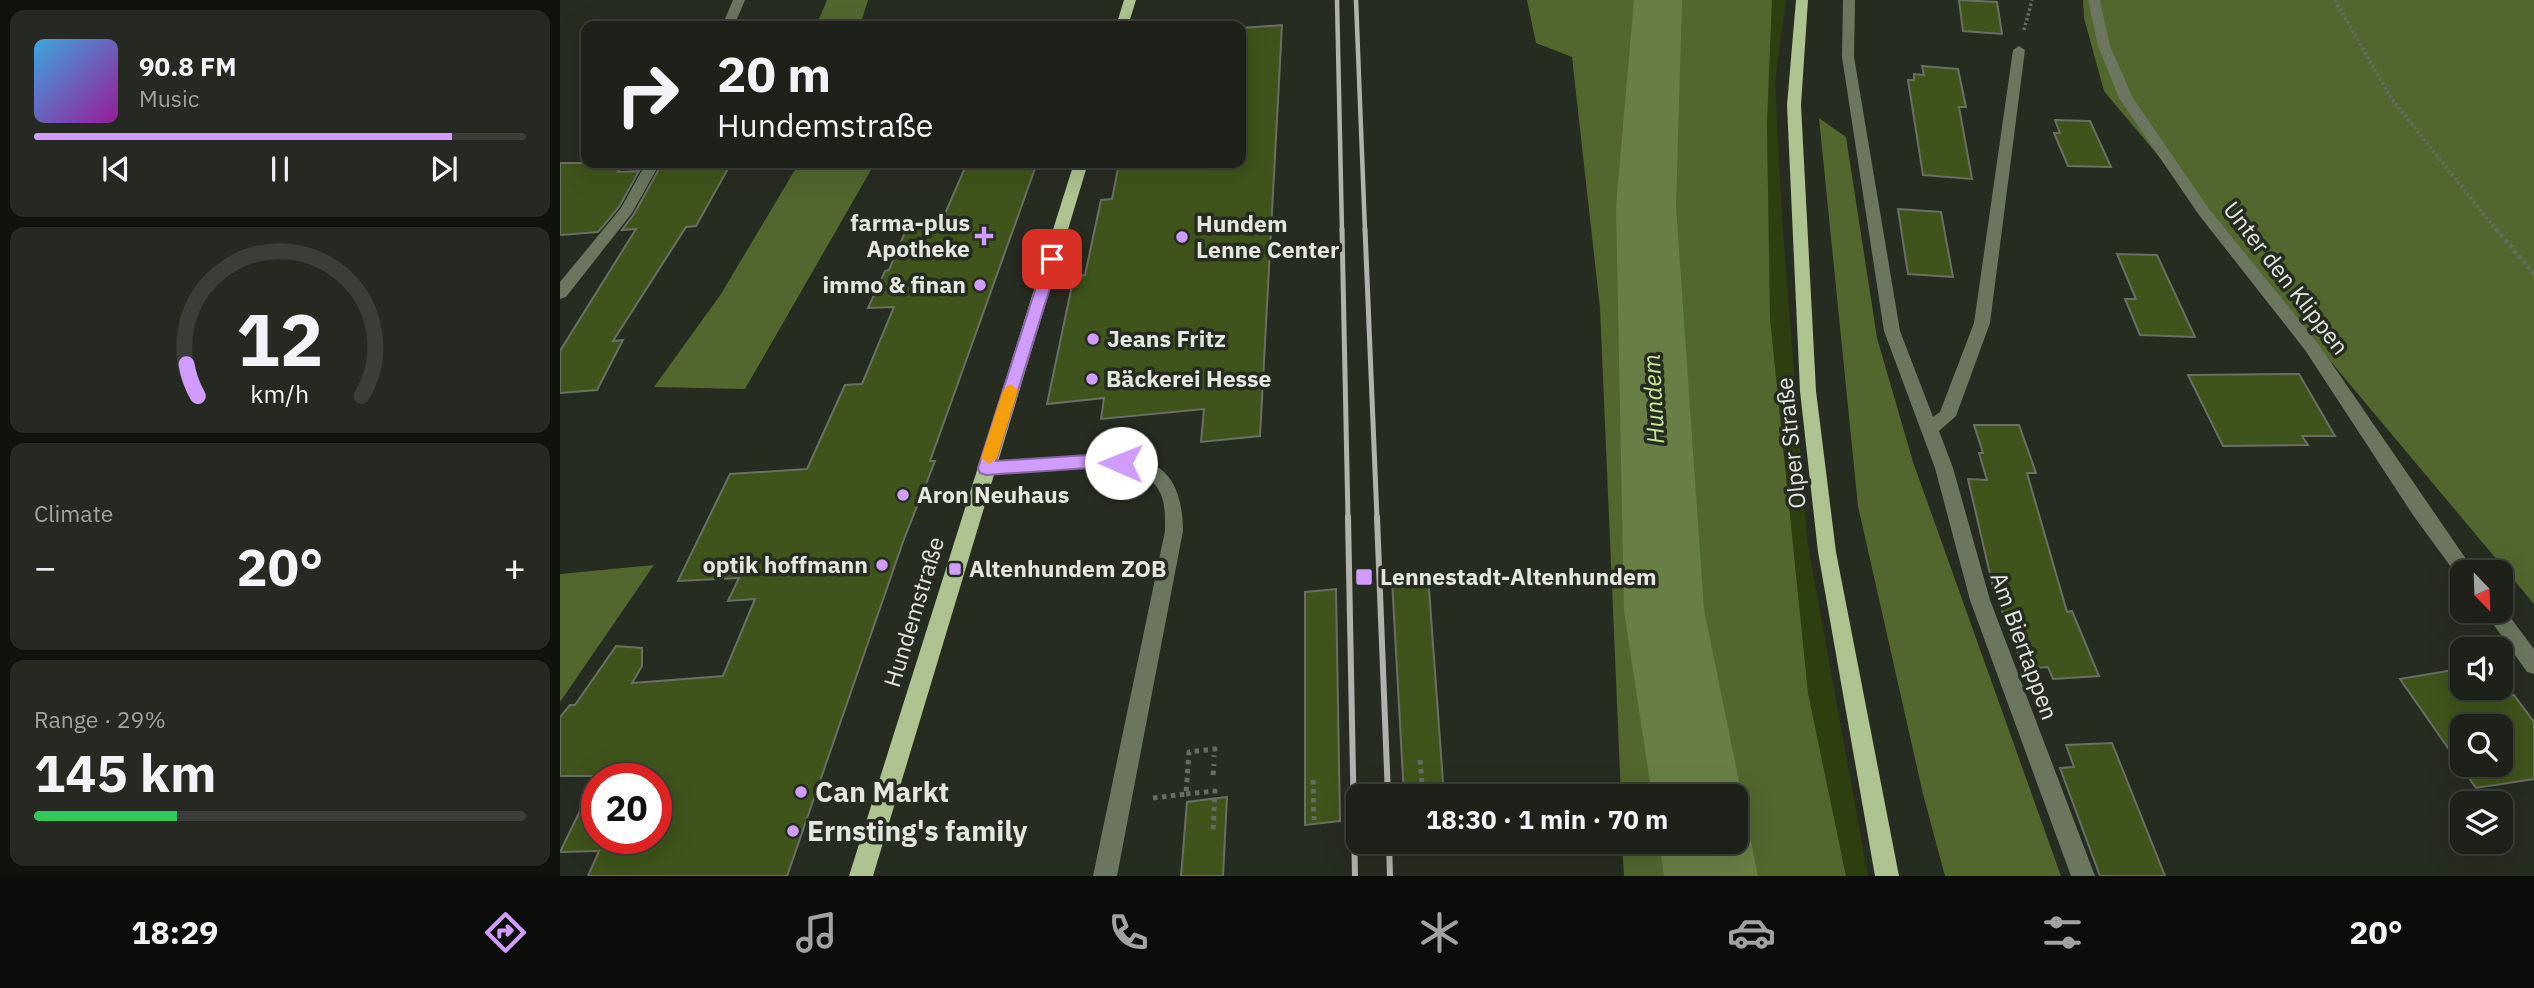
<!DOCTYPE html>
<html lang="en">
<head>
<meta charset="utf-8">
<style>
  :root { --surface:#1d2119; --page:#252922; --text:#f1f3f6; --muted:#a0a3a2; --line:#3b3e38; --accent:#d09dff }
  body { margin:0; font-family:"IBM Plex Sans",sans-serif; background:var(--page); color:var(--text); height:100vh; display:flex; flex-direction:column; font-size:26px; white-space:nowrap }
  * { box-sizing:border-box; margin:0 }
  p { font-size:23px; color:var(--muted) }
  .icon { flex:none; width:38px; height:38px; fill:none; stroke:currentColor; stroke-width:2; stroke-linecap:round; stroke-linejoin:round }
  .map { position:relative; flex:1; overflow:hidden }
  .drawer { display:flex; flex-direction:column; gap:10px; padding:10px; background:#10120e; width:560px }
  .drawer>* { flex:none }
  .hud { position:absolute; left:21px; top:21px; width:665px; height:147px; border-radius:14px; box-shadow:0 7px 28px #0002,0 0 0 2px var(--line); background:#1d2119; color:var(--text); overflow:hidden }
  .needle { width:46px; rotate:157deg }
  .tools { position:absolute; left:1890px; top:560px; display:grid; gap:14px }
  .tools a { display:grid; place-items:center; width:63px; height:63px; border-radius:14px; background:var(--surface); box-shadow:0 7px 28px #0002,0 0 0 2px var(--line); font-size:35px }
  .speed { position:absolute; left:21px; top:763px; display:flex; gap:14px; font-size:35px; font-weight:700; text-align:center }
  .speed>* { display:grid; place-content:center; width:91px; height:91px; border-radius:50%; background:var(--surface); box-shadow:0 7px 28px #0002,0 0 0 2px var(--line); line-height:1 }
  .speed .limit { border:10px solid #d22; background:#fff; color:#111 }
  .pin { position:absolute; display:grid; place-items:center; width:60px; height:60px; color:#fff; margin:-30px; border-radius:14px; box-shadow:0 4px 10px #0006 }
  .me { position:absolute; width:77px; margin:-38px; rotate:271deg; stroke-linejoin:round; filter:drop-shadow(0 0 5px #0008) }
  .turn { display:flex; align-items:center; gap:24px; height:147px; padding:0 21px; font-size:32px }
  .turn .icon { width:91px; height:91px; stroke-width:2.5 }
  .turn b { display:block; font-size:49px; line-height:60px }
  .big { font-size:52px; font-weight:800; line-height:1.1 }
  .drawer .card { flex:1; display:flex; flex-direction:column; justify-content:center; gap:10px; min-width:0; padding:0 24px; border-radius:14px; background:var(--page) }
  .drawer .dial { align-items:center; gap:0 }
  .dial svg { height:182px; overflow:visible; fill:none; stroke:var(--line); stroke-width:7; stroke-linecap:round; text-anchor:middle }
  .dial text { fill:var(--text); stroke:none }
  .song { display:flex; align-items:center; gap:21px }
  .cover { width:84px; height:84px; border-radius:10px; background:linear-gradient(135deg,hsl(200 70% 55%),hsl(300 70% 35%)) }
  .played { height:7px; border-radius:4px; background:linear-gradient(90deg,var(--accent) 85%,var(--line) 85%) }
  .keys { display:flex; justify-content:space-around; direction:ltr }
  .heat { display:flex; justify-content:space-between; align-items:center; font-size:38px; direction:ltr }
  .charge { height:10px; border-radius:5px; background:linear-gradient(90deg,#34c759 29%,var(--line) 0) }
  .trip { position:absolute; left:786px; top:784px; width:402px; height:70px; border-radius:14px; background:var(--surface); box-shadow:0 7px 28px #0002,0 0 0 2px var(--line); font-weight:800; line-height:70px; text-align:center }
  .dock { display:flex; height:112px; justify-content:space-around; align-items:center; background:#0c0d0a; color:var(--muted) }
  .dock .icon { width:49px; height:49px }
  .dock .current { color:var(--accent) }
  .dock b { font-size:32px; color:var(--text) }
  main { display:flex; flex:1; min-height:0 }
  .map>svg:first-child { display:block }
</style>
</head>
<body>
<main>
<section class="drawer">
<div class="card">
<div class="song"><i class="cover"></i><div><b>90.8 FM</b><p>Music</p></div></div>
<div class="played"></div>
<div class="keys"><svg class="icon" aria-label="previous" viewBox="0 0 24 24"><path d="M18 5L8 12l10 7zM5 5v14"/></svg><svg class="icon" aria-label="pause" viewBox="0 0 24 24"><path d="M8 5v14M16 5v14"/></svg><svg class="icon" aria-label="next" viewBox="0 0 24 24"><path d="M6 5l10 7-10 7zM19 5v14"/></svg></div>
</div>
<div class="card dial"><svg viewBox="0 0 100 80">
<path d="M14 69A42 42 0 1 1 86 69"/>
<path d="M14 69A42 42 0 0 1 9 55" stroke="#d09dff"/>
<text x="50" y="56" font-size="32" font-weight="700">12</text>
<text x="50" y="72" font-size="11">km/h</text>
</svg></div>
<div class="card"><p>Climate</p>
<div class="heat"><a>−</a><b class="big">20°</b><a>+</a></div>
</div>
<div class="card"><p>Range · 29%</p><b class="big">145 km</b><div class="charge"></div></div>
</section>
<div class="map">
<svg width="1974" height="876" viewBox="0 0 1974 876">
  <rect width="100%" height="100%" fill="#272c21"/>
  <polygon fill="#2e3f0f" points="1212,0 1226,0 1215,81 1222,218 1247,540 1308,876 1286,876 1248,693 1210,318 1207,124"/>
  <g fill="#51672e">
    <polygon points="267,0 308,0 302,19 314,26 256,26"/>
    <polygon points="967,0 1212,0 1207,124 1210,318 1248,693 1286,876 1064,876 1062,842 1176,842 1176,796 1061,796 1040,308 1012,57 976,43"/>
    <polygon points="1523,0 1974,0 1974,604 1544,91 1524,18"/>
    <polygon points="1259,118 1286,137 1317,338 1353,462 1501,876 1385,876 1363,794 1298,506"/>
    <polygon points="239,163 315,163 185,389 94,387 161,294"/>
    <polygon points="94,565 0,702 0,574"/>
  </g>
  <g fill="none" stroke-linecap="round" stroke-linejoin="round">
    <polygon fill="#677f45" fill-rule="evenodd" points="1074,0 1122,0 1116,206 1144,610 1182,796 1177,809 1191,842 1198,876 1104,876 1099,842 1176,842 1176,796 1092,796 1064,610 1056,206"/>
  </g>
  <g fill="#3e541a" stroke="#696f63" stroke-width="2" fill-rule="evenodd">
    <polygon points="1399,0 1437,2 1442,34 1403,31"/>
    <polygon points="722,25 700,436 641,442 644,409 541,419 544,398 487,404 514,276 525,275 541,200 552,199 559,163 681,163 681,28"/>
    <polygon points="1362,66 1398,69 1406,107 1399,107 1412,179 1363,175 1348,80 1354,80 1354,74 1364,75"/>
    <polygon points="1495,120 1530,121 1551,167 1508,166 1494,133 1500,133"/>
    <polygon points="0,163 64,163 58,172 79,171 59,207 38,232 0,235"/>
    <path d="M407,163H477L370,461H375L344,539L227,876H28L39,851L0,852L37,776H0V717L10,705H15L56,646L82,648V666L72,683L163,676L195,599L168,601L179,578L118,581L170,474L247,469L285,385L302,384L334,307L308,308L325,271L329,270L348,225L381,223ZM37,779H96V838H37Z"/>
    <polygon points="170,165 136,226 126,227 53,341 63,340 37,390 0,393 0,351 76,229 62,230 74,214 99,169"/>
    <polygon points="1338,209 1381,212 1393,277 1348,274"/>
    <polygon points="1557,254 1597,255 1635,337 1580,335 1565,299 1576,299"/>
    <polygon points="1739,374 1775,436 1742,436 1748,445 1663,446 1628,375"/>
    <polygon points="1414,425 1459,425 1476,473 1467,473 1507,612 1512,611 1539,676 1493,679 1488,667 1464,669 1433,587 1408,479 1427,480 1419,453 1423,453"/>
    <polygon points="868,575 884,796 844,796 832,580"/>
    <polygon points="776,589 780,821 745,825 745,592"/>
    <path d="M1893,670L1902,688L1914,701L1954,695L1974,722V779L1916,788L1840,679ZM1902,726H1941V765H1902Z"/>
    <polygon points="1552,743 1605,876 1540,876 1500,768 1514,767 1506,745"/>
    <polygon points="667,797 663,876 621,876 627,802"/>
  </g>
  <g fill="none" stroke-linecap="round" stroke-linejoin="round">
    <g stroke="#666b61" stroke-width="3.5" stroke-dasharray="2.5 2.5" stroke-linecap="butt">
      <polyline points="1775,0 1831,98 1937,231"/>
      <polyline points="1464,30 1472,0"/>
    </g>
    <polyline stroke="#666b61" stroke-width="4.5" stroke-dasharray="3.5 3.5" stroke-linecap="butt" points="1936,229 1974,274"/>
    <g stroke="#666b61" stroke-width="5" stroke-dasharray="4.5 4.5" stroke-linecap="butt">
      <polyline points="860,760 863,796"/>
      <polyline points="653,775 654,764"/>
      <polyline points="753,780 754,820"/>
      <polyline points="626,794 655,791 653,833"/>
      <polyline points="593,798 626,794 629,752 655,749 654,757"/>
    </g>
    <g fill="#6c765e" fill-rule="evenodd">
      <polygon points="173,0 185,0 174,26 162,26"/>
      <polygon points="1283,0 1295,0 1294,57 1340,331 1373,417 1380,412 1414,323 1453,50 1459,46 1465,50 1430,323 1396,416 1379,431 1393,468 1430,600 1535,876 1511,876 1410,600 1375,468 1324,331 1282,57"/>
      <polygon points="1528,0 1540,0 1550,46 1573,98 1649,209 1757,342 1915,572 1902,572 1902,579 1899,578 1853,515 1745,350 1639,215 1559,98 1538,46"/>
      <polygon points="86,163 100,163 72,213 6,297 0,299 0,282 61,208"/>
      <path d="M528,455C589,454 622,463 623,531L557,876H533L605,531C605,513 606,493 591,481C564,458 463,474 426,475L420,473L417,468L420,463L426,461Z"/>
      <polygon points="1941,605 1974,649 1974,674 1967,672 1924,611 1941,611"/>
    </g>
    <g fill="#adc390" fill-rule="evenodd">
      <polygon points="564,0 576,0 568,26 556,26"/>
      <polygon points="1236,0 1248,0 1241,105 1256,391 1276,552 1339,876 1315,876 1258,552 1240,391 1227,105"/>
      <polygon points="514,163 528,163 313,876 289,876"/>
    </g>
    <g stroke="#afb3ab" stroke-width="4.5">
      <polyline points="777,0 782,231"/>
      <polyline points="796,0 805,231"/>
    </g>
    <g stroke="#afb3ab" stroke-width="5">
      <polyline points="782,229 788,519"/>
      <polyline points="805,229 817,519"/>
    </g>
    <g stroke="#afb3ab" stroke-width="6">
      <polyline points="788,517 795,876"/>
      <polyline points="817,517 828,796"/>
      <polyline points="829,842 830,876"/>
    </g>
  </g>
  <polygon fill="#d09dff" stroke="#8766a6" stroke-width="2" points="492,254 499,259 436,461 544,454 567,458 570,463 567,467 544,467 426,475 420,473 418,468 485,259"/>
  <polygon fill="#f59e0b" points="450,384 458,390 437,458 429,464 421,458 443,390"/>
  <g fill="#d09dff" stroke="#272c21" stroke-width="2.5">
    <path d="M420.5 225.5h7v7h7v7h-7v7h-7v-7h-7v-7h7z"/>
    <circle cx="622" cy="237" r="7"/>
    <circle cx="420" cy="285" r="7"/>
    <circle cx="533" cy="339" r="7"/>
    <circle cx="532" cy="379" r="7"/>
    <circle cx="343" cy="495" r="7"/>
    <circle cx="322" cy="565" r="7"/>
    <rect x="388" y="562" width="14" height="14" rx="3.5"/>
    <rect x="795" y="568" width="18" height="18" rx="3.5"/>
    <circle cx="241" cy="792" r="7"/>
    <circle cx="233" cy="831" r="7"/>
  </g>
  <g text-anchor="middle" stroke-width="7" stroke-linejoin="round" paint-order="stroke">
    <g font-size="23" font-weight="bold" fill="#e4e7e0" stroke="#272c21" text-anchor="start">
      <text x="410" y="231" text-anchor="end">farma-plus<tspan x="410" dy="26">Apotheke</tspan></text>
      <text x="636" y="232">Hundem<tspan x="636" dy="26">Lenne Center</tspan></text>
      <text x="406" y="293" text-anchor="end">immo &amp; finan</text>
      <text x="547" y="347">Jeans Fritz</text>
      <text x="546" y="387">Bäckerei Hesse</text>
      <text x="357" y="503">Aron Neuhaus</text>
      <text x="308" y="573" text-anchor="end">optik hoffmann</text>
      <text x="409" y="577">Altenhundem ZOB</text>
      <text x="820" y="585">Lennestadt-Altenhundem</text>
    </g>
    <g font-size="23" fill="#e4e7e0" stroke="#272c21">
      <text transform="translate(1726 278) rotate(52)" y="8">Unter den Klippen</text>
      <text transform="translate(1231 443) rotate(-96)" y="8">Olper Straße</text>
      <text transform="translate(354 612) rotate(-73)" y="8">Hundemstraße</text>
      <text transform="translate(1464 646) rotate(70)" y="8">Am Biertappen</text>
    </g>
    <g font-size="24" font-style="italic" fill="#c5e993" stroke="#272c21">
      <text transform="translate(1094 399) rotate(-93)" y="8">Hundem</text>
    </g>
    <g font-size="28" font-weight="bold" fill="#e4e7e0" stroke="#272c21" text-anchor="start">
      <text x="255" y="802">Can Markt</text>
      <text x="247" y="841">Ernsting's family</text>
    </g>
  </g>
</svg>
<div class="tools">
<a><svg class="needle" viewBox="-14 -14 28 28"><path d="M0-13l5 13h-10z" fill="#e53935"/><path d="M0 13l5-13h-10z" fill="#a0a3a2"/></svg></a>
<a><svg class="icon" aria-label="sound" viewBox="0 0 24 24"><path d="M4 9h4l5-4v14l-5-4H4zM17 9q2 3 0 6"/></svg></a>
<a><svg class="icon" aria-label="search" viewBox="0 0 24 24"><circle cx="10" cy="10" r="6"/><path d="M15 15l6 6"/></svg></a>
<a><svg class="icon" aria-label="layers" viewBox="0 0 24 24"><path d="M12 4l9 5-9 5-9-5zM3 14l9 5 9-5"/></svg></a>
</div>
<div class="speed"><div class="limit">20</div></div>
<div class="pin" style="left:492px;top:259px;background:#d93025"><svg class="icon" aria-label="arrive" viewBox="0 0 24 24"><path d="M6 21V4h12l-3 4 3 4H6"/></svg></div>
<svg class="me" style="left:561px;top:463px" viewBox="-20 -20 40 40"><circle r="19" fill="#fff"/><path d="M0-13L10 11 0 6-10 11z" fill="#d09dff"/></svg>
<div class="trip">18:30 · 1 min · 70 m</div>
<div class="hud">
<div class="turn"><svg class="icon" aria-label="right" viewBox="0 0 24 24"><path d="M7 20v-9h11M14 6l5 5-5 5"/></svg><div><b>20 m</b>Hundemstraße</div></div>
</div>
</div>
</main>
<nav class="dock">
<b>18:29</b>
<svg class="icon current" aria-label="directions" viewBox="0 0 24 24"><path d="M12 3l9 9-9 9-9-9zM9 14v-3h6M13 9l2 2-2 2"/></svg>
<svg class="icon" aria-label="music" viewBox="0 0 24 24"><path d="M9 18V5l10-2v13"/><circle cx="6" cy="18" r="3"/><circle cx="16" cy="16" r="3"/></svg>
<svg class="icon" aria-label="phone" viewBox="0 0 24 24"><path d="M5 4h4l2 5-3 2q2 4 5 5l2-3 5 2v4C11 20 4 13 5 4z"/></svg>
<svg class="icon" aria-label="climate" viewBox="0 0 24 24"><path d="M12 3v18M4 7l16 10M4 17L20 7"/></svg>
<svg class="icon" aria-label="car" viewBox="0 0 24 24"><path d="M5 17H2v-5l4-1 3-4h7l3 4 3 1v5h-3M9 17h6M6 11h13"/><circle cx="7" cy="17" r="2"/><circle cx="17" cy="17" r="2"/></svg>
<svg class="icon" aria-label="filters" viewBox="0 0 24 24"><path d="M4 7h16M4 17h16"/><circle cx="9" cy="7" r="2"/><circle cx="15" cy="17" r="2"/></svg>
<b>20°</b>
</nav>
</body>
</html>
